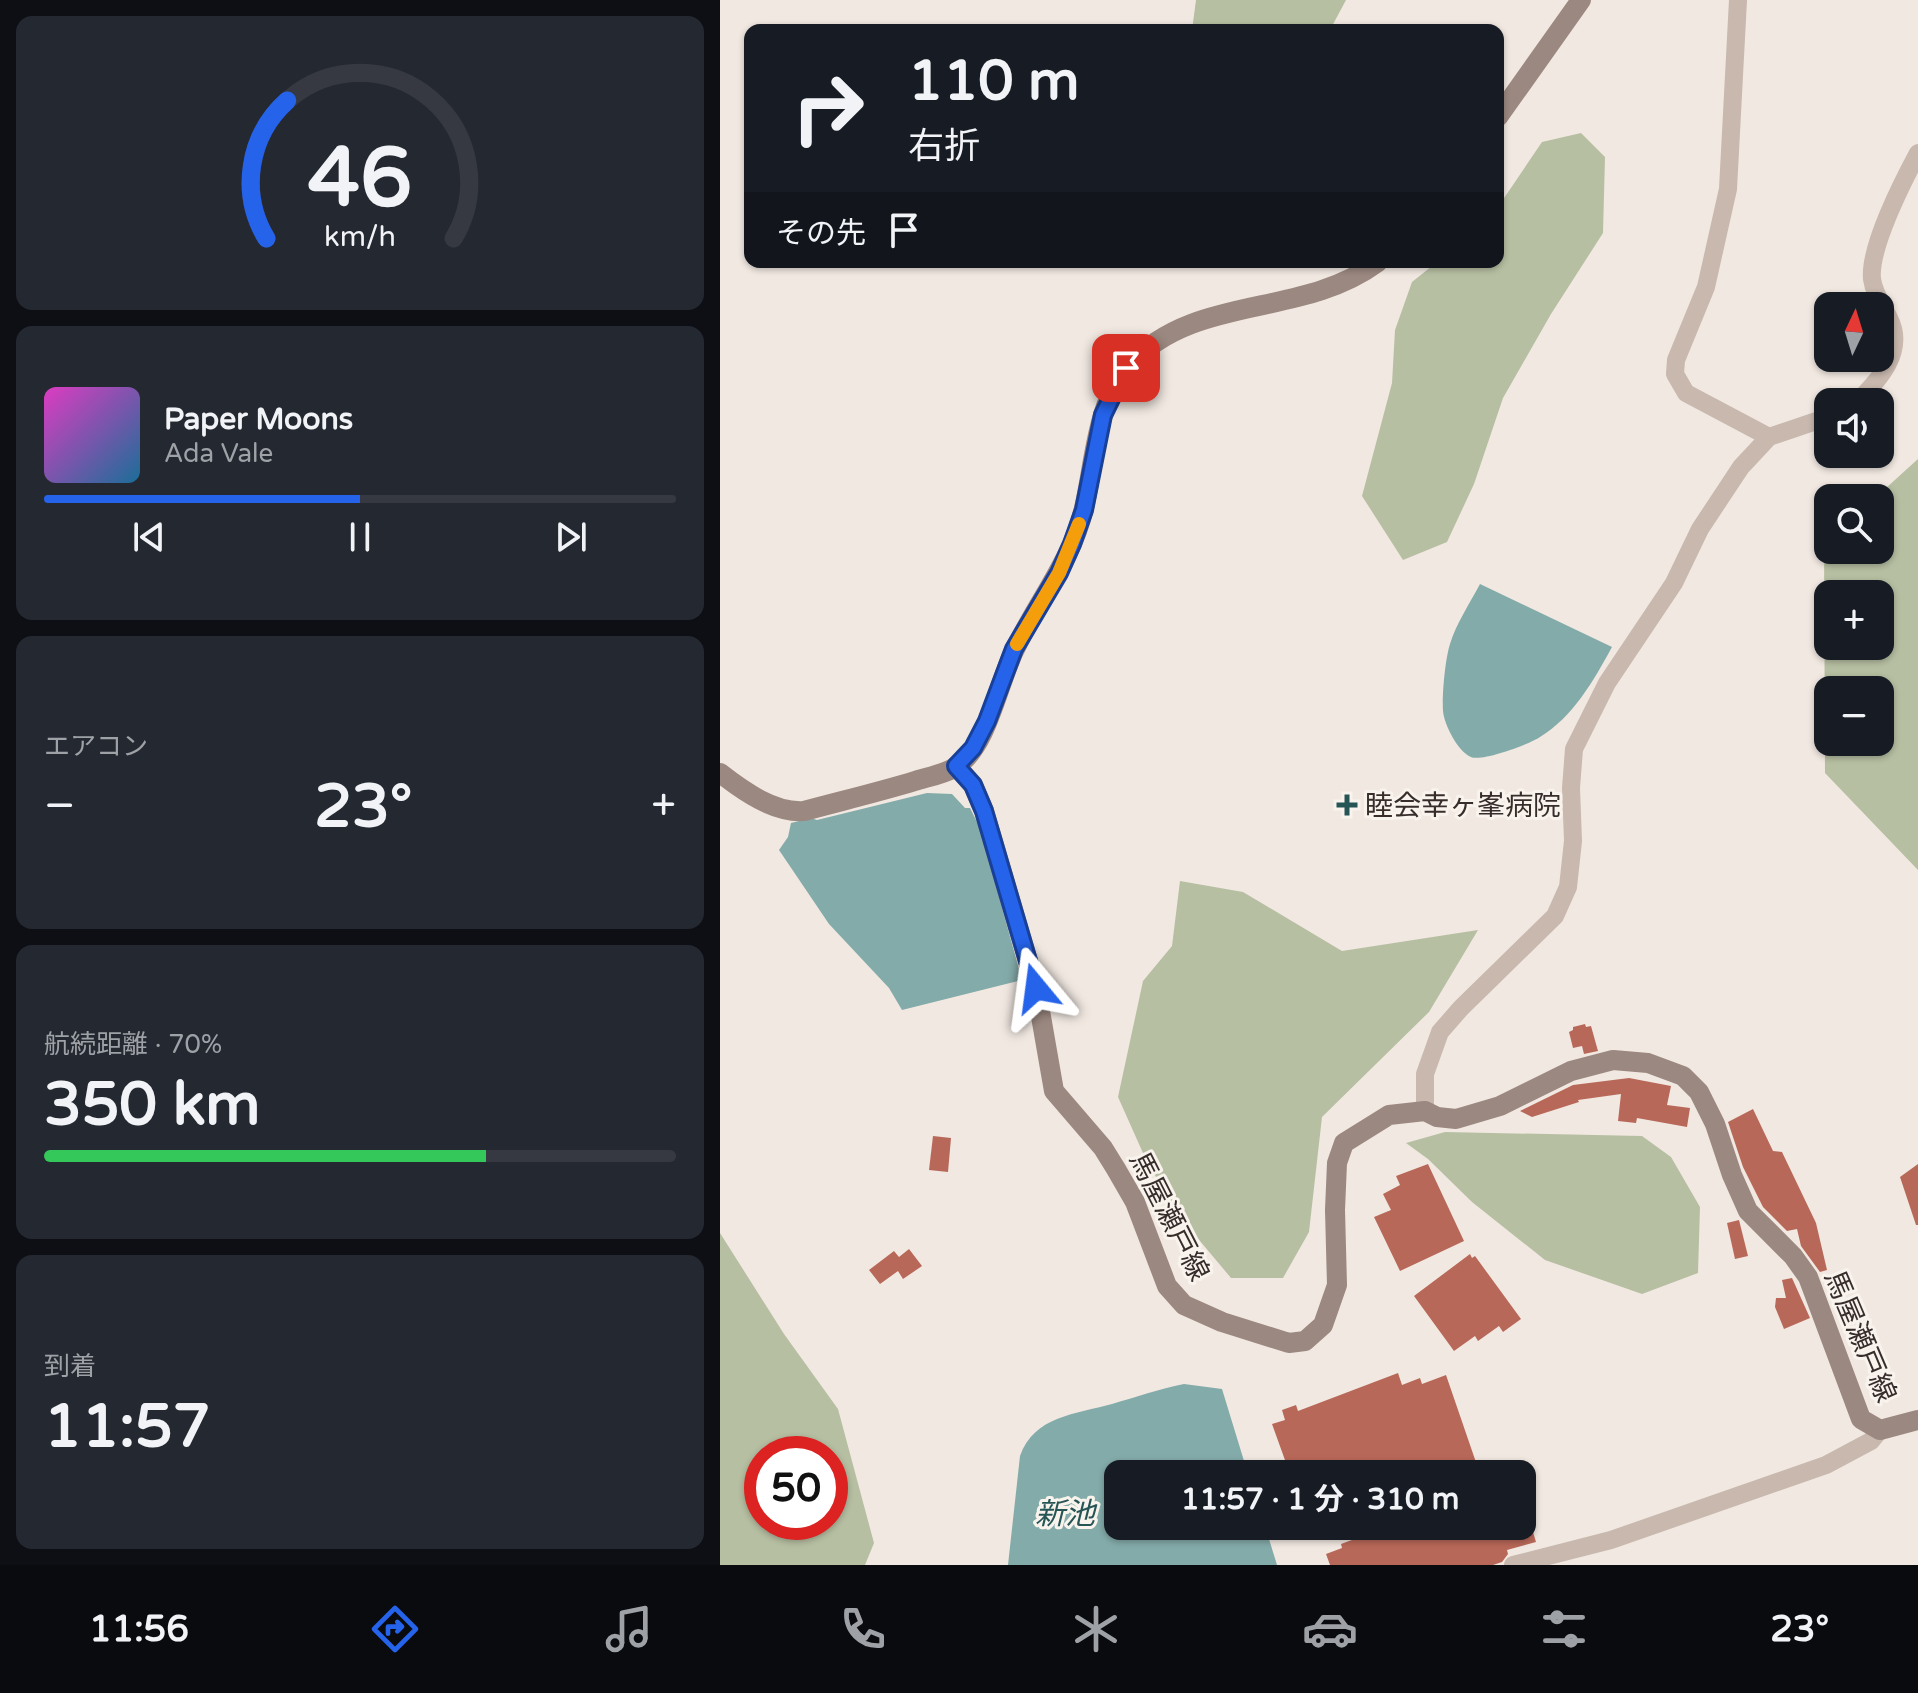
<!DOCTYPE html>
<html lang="ja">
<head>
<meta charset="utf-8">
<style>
  :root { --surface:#171b24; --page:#242831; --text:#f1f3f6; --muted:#9ea1a6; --line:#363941; --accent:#2563eb }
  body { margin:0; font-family:"Varela Round","Noto Sans JP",sans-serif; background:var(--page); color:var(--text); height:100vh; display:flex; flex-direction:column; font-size:30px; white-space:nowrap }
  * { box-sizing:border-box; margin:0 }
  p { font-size:26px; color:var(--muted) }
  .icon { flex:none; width:44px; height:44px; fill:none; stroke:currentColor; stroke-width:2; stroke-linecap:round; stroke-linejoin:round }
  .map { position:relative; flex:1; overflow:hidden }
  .side { display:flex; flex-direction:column; gap:16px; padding:16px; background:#0d0f14; width:720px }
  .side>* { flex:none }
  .banner { position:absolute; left:24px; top:24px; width:760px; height:244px; border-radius:16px; box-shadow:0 2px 6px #0004; background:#171b24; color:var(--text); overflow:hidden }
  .needle { width:52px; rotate:4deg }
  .fabs { position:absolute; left:1094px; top:292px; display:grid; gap:16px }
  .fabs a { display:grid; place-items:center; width:80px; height:80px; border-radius:16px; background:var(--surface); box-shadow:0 2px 6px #0004; font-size:40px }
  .speed { position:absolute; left:24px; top:1436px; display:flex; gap:16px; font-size:40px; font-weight:700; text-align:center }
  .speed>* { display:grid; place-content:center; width:104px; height:104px; border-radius:50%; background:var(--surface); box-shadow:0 2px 6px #0004; line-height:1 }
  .speed .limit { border:12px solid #d22; background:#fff; color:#111 }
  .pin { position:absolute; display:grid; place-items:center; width:68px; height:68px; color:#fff; margin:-34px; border-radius:16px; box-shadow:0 4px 12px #0006 }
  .me { position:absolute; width:88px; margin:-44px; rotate:344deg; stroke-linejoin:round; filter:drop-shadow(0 0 6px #0008) }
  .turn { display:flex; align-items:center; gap:28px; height:168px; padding:0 32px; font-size:36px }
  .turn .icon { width:104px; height:104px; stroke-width:2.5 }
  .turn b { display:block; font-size:56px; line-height:68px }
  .then { display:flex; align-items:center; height:76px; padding:0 32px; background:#0003; gap:16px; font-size:30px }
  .big { font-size:60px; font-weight:700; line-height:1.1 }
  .side .card { flex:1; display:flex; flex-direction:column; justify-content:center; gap:12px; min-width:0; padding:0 28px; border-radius:16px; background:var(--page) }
  .side .dial { align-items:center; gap:0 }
  .dial svg { height:208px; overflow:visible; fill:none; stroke:var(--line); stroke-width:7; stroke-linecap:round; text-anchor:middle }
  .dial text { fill:var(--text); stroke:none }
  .song { display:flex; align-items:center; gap:24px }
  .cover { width:96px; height:96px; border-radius:12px; background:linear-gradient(135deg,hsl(310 70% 55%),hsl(200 70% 35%)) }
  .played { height:8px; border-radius:4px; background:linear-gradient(90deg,var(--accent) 50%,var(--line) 50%) }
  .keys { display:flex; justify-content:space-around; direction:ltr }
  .heat { display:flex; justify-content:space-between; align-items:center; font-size:44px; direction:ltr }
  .charge { height:12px; border-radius:6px; background:linear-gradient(90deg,#34c759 70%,var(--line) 0) }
  .trip { position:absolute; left:384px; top:1460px; width:432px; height:80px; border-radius:16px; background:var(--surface); box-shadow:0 2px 6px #0004; font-weight:700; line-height:80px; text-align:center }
  .tabs { display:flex; height:128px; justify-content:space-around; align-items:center; background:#090b0e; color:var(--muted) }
  .tabs .icon { width:56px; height:56px }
  .tabs .active { color:var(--accent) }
  .tabs b { font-size:36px; color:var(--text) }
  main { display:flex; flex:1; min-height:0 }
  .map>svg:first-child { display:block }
</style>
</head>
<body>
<main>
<section class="side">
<div class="card dial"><svg viewBox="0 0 100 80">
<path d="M14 69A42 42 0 1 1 86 69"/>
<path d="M14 69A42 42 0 0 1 22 16" stroke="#2563eb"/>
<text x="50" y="56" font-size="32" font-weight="700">46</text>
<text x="50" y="72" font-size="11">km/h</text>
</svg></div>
<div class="card">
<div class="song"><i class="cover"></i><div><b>Paper Moons</b><p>Ada Vale</p></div></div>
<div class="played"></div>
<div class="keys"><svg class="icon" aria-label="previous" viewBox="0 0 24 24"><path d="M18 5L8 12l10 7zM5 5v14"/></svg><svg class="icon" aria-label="pause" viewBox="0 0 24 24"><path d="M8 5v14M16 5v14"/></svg><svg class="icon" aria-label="next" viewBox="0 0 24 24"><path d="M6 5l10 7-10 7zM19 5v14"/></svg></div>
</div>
<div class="card"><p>エアコン</p>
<div class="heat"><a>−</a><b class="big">23°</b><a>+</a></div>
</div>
<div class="card"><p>航続距離 · 70%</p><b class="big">350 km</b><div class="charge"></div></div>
<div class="card"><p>到着</p><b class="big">11:57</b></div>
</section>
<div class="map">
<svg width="1198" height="1565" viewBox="0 0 1198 1565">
  <rect width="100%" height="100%" fill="#f1e8e1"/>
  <g fill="#b7bfa2" fill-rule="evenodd">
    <polygon points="476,0 626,0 610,30 472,30"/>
    <polygon points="861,133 885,157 883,233 831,314 783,398 754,484 727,542 683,560 642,496 672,383 675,330 692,282 717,262 778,262 778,207 822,142"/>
    <path d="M1198,459V870L1105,773L1104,543L1108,540V550H1160V498H1155ZM1160,594V646H1108V594ZM1160,690V742H1108V690Z"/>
    <polygon points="460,881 523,892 622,951 758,930 709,1012 602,1117 589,1232 563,1278 511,1278 454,1210 423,1153 398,1097 423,981 452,946"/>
    <polygon points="725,1132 922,1136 951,1157 980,1207 978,1273 922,1294 825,1260 752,1202 708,1159 686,1143"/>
    <path d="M0,1233L64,1334L118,1409L154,1543L145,1565H0ZM42,1454H110V1522H42Z"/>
  </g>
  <g fill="#83aba9">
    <path d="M760,584L892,647C874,680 853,717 820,737C810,744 762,762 751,757C738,752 724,724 723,711C722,695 725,660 730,644C736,624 750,603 760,584Z"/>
    <polygon points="207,793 232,794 245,808 250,808 260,828 302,980 182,1010 169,988 109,924 59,850 68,837 71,823 91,818 97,820"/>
    <path d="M464,1384L502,1389L528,1474H398V1526H545L557,1565H288L300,1456C314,1416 356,1414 392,1404C416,1397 439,1389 464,1384Z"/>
  </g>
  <g fill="#b86858">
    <polygon points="865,1024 866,1027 871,1026 878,1051 864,1054 862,1046 853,1048 849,1032 853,1030 853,1027"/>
    <polygon points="909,1078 951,1086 947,1105 970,1108 967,1127 917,1118 916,1123 898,1121 901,1094 858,1100 859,1102 812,1117 800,1111 853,1085"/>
    <polygon points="1033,1109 1053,1151 1062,1152 1096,1223 1107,1270 1100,1272 1081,1246 1077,1229 1067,1231 1043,1207 1023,1167 1008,1122"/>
    <polygon points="213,1136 231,1138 228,1172 209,1170"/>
    <polygon points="708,1164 744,1241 680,1271 654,1217 671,1210 663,1194 680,1185 676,1176"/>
    <polygon points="1198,1164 1198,1225 1196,1225 1180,1177"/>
    <polygon points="1019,1220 1028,1256 1015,1259 1007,1223"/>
    <polygon points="189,1249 202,1266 183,1279 178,1271 160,1284 149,1270 174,1251 179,1257"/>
    <polygon points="750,1254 752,1258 755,1256 801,1319 783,1332 779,1326 758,1341 755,1336 734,1351 694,1296"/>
    <polygon points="1072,1278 1090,1318 1064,1329 1055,1307 1056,1298 1066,1298 1062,1280"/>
    <polygon points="678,1373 682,1385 700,1378 702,1384 726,1375 760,1474 570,1474 552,1424 565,1420 562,1410 576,1405 578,1411"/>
    <polygon points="810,1522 816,1542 787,1550 788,1554 782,1562 773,1565 610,1565 606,1554 622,1548 621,1544 640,1537 636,1526 802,1526"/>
  </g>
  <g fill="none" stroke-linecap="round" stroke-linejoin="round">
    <g stroke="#c8b8ae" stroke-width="18">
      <polyline points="1018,0 1008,189 986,287 956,360 955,374 966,393 1049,437"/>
      <path d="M1137,402C1159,380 1186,351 1169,318C1163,306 1154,294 1152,279C1149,248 1183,181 1198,153"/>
      <polyline points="705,1111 705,1074 720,1032 741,1008 835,916 848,887 853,841 851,788 854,749 887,683 954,583 980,529 1021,467 1049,437 1108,417"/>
      <polyline points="793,1565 891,1540 1106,1465 1151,1441 1160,1430"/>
    </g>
    <g stroke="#9b8880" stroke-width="20">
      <polyline points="778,117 861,0"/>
      <polyline points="236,766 253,785 264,811 316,988 334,1091 383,1148 396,1169 415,1202 447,1286 464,1305 502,1322 569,1343 585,1341 603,1325 617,1285 615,1210 617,1163 624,1143 669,1115 705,1111 717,1117 736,1119 780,1106 851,1071 893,1060 928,1063 963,1076 979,1092 995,1124 1012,1175 1028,1211 1073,1256 1088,1277 1141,1419 1160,1430 1198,1420"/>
      <path d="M0,773C23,791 54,813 84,811C121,801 159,792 195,781C208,777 224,774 236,767C268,746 278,683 295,649C318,601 352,560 364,508C375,461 376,402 410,364C476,293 581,319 658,262"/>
    </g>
  </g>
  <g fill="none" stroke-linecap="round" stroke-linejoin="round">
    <defs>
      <polyline id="route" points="316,988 264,811 253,785 236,766 253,748 267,721 294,649 339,573 352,544 364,510 383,415 406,368"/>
    </defs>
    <use href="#route" stroke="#184099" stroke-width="20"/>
    <use href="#route" stroke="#2563eb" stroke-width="14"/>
    <polyline stroke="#f59e0b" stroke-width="14" points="297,644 339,573 359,524"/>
  </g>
  <path fill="#255554" stroke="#f9f3ed" stroke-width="3" d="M623 793h8v8h8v8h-8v8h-8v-8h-8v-8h8z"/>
  <g text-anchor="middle" stroke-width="6" stroke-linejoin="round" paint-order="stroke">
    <g font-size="28" fill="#372e2c" stroke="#f9f3ed" text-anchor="start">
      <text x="645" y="815">睦会幸ヶ峯病院</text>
    </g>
    <g font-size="28" fill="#372e2c" stroke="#f9f3ed">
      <text transform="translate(450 1216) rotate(63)" y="10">馬屋瀬戸線</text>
      <text transform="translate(1141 1336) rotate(67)" y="10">馬屋瀬戸線</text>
    </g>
    <g font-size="30" font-style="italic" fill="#255554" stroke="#f9f3ed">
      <text x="345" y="1524">新池</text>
    </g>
  </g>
</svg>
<div class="fabs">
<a><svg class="needle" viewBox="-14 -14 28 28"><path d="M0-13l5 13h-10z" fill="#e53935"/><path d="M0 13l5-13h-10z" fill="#9ea1a6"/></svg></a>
<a><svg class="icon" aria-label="sound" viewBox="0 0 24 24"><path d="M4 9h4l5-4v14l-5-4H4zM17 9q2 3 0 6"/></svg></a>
<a><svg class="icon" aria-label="search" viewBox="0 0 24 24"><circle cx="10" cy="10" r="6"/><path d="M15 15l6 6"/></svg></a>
<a>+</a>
<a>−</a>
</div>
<div class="speed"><div class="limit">50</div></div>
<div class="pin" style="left:406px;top:368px;background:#d93025"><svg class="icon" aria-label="arrive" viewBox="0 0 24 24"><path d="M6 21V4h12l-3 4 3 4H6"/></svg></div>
<svg class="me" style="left:316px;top:988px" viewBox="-20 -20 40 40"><path d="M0-17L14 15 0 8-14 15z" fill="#2563eb" stroke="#fff" stroke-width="4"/></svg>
<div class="trip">11:57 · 1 分 · 310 m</div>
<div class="banner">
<div class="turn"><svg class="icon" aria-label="right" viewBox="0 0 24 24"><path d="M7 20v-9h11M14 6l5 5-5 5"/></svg><div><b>110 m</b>右折</div></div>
<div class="then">その先<svg class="icon" aria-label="arrive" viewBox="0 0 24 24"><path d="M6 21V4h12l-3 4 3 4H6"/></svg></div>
</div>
</div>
</main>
<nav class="tabs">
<b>11:56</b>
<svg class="icon active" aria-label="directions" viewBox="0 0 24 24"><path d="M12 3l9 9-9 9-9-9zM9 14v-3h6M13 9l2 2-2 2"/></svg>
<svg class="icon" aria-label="music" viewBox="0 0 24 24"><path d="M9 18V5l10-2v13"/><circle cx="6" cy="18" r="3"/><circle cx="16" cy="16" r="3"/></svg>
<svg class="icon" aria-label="phone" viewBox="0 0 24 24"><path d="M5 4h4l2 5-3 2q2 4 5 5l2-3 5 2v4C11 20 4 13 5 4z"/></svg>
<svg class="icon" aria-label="climate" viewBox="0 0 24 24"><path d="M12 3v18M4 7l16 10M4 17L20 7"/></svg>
<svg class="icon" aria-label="car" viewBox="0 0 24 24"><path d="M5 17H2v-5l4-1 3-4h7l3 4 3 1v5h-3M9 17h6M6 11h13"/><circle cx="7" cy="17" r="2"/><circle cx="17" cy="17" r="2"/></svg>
<svg class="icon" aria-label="filters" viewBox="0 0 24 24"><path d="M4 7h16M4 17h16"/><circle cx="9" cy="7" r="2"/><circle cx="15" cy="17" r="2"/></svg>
<b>23°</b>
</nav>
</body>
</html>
